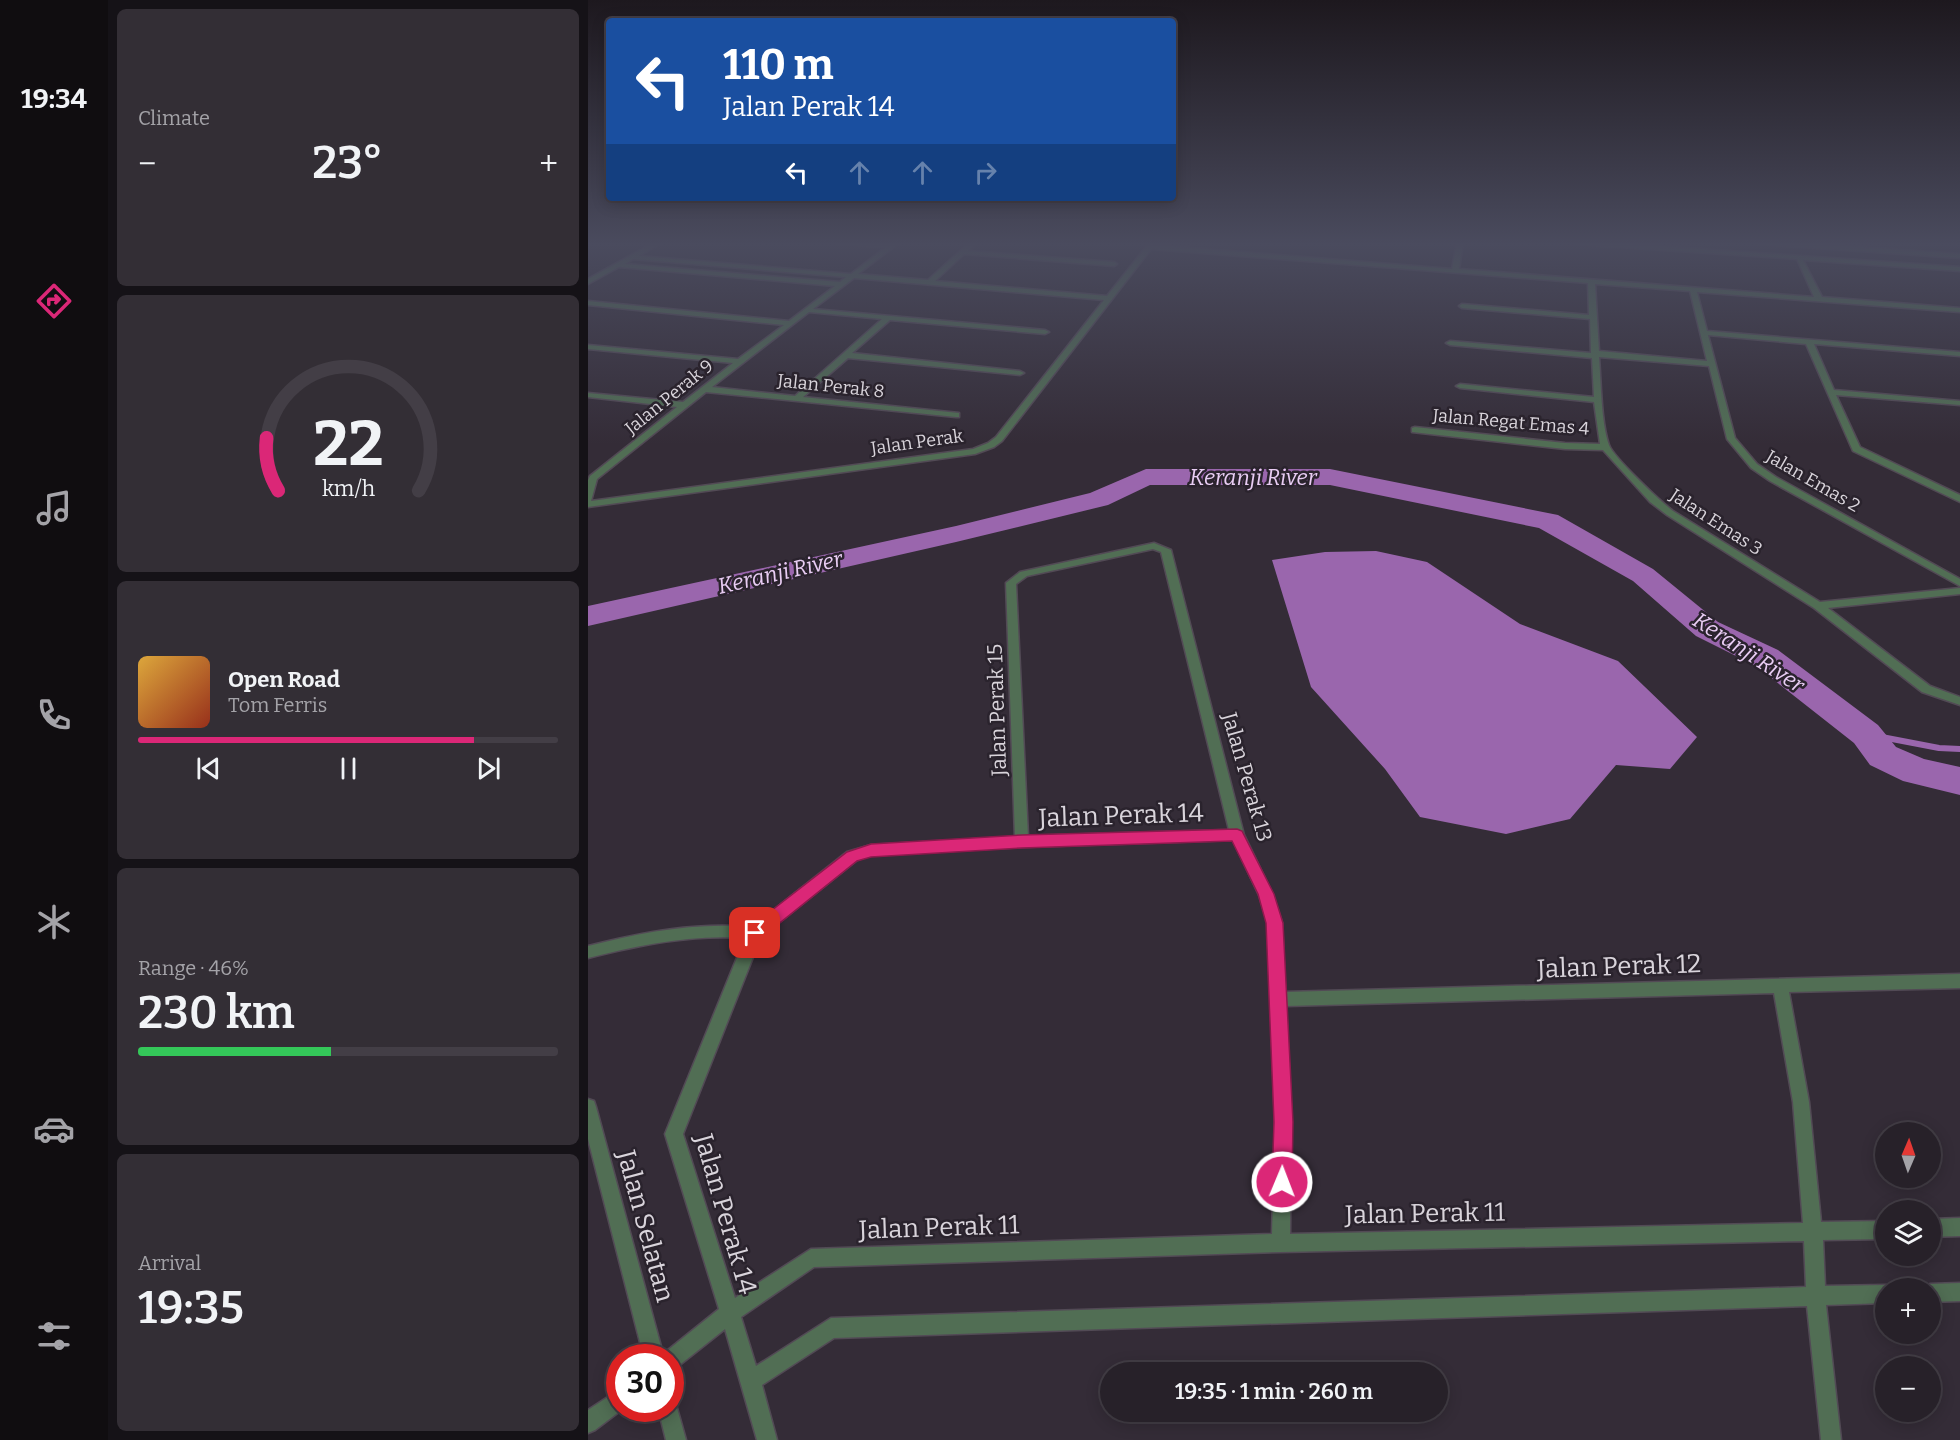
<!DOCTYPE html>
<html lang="en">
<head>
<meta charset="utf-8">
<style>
  :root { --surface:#272129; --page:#332e35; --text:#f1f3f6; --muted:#a4a3a8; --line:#433e46; --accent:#db2777 }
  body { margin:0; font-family:Bitter,serif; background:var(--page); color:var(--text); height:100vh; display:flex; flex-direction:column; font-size:22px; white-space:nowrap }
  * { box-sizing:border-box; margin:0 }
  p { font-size:20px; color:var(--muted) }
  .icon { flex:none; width:33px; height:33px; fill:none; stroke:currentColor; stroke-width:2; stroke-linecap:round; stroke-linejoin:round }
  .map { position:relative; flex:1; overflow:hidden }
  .panel { display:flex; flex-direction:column; gap:9px; padding:9px; background:#151217; width:480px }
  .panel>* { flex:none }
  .guide { position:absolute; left:18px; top:18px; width:570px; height:183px; border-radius:6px; box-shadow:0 3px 15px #0003,0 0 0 2px var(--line); background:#1a4fa0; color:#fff; overflow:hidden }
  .needle { width:39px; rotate:2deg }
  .fabs { position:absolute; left:1287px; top:1122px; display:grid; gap:12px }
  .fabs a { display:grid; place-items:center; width:66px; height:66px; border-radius:50%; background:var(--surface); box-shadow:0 3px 15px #0003,0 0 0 2px var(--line); font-size:30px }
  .speed { position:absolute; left:18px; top:1344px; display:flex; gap:12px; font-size:30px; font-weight:700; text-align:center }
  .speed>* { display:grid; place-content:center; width:78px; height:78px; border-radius:50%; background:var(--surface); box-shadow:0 3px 15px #0003,0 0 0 2px var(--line); line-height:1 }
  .speed .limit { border:9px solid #d22; background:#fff; color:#111 }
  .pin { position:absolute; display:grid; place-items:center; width:51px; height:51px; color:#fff; margin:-26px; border-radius:12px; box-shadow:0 3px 9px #0006 }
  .me { position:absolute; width:66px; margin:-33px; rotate:1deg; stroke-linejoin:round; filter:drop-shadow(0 0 4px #0008) }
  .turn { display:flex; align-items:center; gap:21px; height:126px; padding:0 18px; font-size:27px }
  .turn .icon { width:78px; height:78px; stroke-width:2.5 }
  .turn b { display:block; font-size:42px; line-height:51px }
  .lanes { display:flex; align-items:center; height:57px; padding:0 18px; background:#0003; justify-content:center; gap:30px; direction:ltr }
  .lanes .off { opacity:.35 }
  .big { font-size:45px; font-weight:600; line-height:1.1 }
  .panel .card { flex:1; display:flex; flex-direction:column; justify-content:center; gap:9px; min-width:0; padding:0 21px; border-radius:9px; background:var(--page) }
  .panel .dial { align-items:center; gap:0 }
  .dial svg { height:156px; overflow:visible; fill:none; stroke:var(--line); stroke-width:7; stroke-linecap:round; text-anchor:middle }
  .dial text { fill:var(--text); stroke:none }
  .song { display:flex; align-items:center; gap:18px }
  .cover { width:72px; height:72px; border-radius:9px; background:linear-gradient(135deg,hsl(40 70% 55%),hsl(10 70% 35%)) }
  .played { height:6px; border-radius:3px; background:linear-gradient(90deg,var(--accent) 80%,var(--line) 80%) }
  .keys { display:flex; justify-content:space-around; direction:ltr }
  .heat { display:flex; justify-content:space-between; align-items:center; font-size:33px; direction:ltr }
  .charge { height:9px; border-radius:4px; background:linear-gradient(90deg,#34c759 46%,var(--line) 0) }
  .trip { position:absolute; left:512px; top:1362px; width:348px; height:60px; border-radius:30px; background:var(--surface); box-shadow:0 3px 15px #0003,0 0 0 2px var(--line); font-weight:600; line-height:60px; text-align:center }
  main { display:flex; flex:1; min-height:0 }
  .dock { display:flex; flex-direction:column; width:108px; justify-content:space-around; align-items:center; background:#100d10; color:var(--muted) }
  .dock .icon { width:42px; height:42px }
  .dock .current { color:var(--accent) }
  .dock b { font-size:27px; color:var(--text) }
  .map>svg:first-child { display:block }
</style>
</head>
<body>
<main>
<nav class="dock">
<b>19:34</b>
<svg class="icon current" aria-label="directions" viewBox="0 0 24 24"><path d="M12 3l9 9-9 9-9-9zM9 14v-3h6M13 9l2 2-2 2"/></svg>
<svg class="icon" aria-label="music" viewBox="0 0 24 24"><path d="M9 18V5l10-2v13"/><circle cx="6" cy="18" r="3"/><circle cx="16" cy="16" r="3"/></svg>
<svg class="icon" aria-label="phone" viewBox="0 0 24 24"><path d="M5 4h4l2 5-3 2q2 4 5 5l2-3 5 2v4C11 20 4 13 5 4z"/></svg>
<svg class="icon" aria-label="climate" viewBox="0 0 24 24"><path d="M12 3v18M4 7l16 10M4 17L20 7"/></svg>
<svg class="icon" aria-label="car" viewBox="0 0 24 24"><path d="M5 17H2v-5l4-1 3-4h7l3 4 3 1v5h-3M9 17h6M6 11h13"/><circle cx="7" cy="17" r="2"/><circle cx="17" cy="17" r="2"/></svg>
<svg class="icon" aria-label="filters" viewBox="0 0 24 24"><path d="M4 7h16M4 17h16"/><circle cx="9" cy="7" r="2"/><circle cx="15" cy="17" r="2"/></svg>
</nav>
<section class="panel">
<div class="card"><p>Climate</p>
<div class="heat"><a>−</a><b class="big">23°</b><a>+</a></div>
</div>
<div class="card dial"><svg viewBox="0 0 100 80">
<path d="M14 69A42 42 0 1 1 86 69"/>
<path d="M14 69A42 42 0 0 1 8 42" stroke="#db2777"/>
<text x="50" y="56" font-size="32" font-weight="700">22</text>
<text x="50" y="72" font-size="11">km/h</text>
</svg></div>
<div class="card">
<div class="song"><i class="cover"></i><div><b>Open Road</b><p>Tom Ferris</p></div></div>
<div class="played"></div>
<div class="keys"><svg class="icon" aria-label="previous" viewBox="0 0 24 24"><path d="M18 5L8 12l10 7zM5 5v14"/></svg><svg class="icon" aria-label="pause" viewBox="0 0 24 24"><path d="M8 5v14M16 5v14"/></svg><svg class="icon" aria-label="next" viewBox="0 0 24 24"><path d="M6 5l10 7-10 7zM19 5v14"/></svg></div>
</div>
<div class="card"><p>Range · 46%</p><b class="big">230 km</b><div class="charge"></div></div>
<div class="card"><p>Arrival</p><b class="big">19:35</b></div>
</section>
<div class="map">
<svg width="1372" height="1440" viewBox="0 0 1372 1440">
  <rect width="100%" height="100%" fill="#342c37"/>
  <polygon fill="#9a66ad" points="788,551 839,562 932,624 1030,661 1109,737 1082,769 1028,765 982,819 918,834 832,817 797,769 723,687 684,560 737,552"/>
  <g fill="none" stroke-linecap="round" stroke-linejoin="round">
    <polyline stroke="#9a66ad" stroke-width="6" points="1278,734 1351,748 1372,749"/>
    <polygon fill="#9a66ad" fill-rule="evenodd" points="558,469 742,469 970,515 1065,569 1130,622 1190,650 1290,725 1308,747 1336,759 1372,767 1372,795 1315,781 1282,765 1266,743 1168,666 1108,636 1045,581 951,528 742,485 562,485 520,505 368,542 0,626 0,606 368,526 502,493"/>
    <defs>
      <g id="minor">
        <path d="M67,242H74L51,256L263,274L298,247L251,244L248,242L302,244L312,242L270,274L340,280L382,242H389L380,251L526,262L529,264L526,266L376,254L347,281L519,296L562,242H568L566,245L864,269L869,242H875L871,269L1226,297L1209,259L987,244L984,242H1012L1372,267V271L1215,260L1234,297L1372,308V312L1109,292L1119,331L1372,352V356L1226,344L1246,390L1372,401V405L1248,395L1272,447L1372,495V502L1265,451L1218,344L1120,335L1147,438L1169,464L1188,477L1372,579V586L1182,481L1163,468L1139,439L1121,366L1011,357C1013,382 1013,422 1021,445C1025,457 1073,502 1085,511L1232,602L1372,588V594L1240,608L1342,686L1372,697V705L1334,692L1226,608L1079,515L1062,502L1015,450L977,449L824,432V428L827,427L977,443L1012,444L1006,402L872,388L868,386L872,384L1006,397L1004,358L862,345L858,343L862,341L1003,353L1002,319L874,308L871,306L874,304L1001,315L1000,283L563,249L414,441L406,447L387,454L0,507V480L2,476L89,407L0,397V393L95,402L145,363L0,349V345L150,359L196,325L0,305V301L201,321L247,286L31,267L0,284V279ZM45,259L258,277L252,282L37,264ZM266,278L516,300L408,437L400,443L385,449L3,501L9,479L118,392L368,417H371V413L215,397L260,358L432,375L436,373L432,371L264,353L302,320L457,334L461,332L457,330L225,309ZM1007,284L1102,291L1119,361L1011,351ZM221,312L294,319L207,396L124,387Z"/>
        <path d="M566,543L583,550L656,835L685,895L694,923L697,992L1372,974V988L1201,992L1221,1102L1233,1222L1298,1221V1239L1235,1240L1237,1286L1298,1285L1305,1288H1298V1303L1238,1305L1253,1440H1233L1219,1306L246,1338L174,1385L189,1440H169L137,1329L89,1367L82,1370V1358H56L0,1139V1099L6,1101L8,1107L75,1354L131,1309L77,1134L157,938C104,934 52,945 0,958V946C55,932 108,922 164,927L259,852L283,845L427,837L418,583L432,572ZM565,549L573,552L641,830L440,836L428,584L439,576ZM645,840L671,895L680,923L687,1122L684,1234L223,1249L147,1298L95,1134L173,937L269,860L283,855L434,847ZM1186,993L1205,1102L1215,1223L702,1234L703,1122L698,1006ZM1216,1241L1218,1287L243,1318L168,1366L153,1317L226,1267L693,1252Z"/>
        <polygon points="1372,1218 1372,1236 1342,1237 1342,1219"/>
        <polygon points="1372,1283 1372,1301 1342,1302 1342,1288 1334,1288 1342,1284"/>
        <polygon points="32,1389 32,1408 36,1408 7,1430 0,1433 0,1410"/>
        <polygon points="82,1399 87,1401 98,1440 78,1440 70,1408 82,1408"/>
      </g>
      <polygon id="tertiary" points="1168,242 1197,242 1372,254 1372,258 1171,244"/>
    </defs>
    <use href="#minor" stroke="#524a55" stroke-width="3"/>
    <use href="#tertiary" stroke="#524a55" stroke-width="3"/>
    <use href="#minor" fill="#516e54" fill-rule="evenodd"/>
    <use href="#tertiary" fill="#516e54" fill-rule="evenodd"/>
  </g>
  <linearGradient id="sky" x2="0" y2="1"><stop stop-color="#1d181e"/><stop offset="0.55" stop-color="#4a4b5e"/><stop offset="1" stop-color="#4a4b5e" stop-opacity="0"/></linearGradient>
  <rect width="1372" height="444" fill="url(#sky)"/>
  <polygon fill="#db2777" stroke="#8e194d" stroke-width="1.5" points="649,829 654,831 686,894 695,923 705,1122 704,1182 701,1189 694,1192 687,1189 684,1182 686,1122 678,923 670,894 644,841 434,848 283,857 269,861 173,938 167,940 161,938 159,933 161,928 259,852 283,844 434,835"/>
  <g text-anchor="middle" stroke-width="5" stroke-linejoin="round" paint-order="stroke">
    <g font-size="18" fill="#d9d4db" stroke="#2a232d">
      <text transform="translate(243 386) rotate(6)" y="6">Jalan Perak 8</text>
      <text transform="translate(81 397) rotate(-39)" y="6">Jalan Perak 9</text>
      <text transform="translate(923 422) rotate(5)" y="6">Jalan Regat Emas 4</text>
      <text transform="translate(329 442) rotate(-8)" y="6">Jalan Perak</text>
      <text transform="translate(1225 481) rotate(30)" y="6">Jalan Emas 2</text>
      <text transform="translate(1128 522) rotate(33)" y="6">Jalan Emas 3</text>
    </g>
    <g font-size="21" fill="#d9d4db" stroke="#2a232d">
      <text transform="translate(409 710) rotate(-92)" y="7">Jalan Perak 15</text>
      <text transform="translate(659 777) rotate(74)" y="7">Jalan Perak 13</text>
    </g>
    <g font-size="22" font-style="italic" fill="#e9cdf4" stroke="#2a232d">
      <text x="665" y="485">Keranji River</text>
      <text transform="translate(192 572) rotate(-13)" y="8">Keranji River</text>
      <text transform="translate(1161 652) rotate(33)" y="8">Keranji River</text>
    </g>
    <g font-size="26" fill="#d9d4db" stroke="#2a232d">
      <text transform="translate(533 815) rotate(-2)" y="9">Jalan Perak 14</text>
      <text transform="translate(1031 966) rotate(-2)" y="9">Jalan Perak 12</text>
      <text transform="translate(837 1213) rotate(-1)" y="9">Jalan Perak 11</text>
      <text transform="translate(138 1214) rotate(74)" y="9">Jalan Perak 14</text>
      <text transform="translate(58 1226) rotate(75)" y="9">Jalan Selatan</text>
      <text transform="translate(351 1227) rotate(-2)" y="9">Jalan Perak 11</text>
    </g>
  </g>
</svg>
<div class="fabs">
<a><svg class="needle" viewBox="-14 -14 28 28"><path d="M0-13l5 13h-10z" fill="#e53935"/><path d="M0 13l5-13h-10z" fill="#a4a3a8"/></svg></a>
<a><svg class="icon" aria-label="layers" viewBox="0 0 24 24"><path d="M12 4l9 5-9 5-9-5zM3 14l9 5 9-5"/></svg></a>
<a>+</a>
<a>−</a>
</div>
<div class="speed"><div class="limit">30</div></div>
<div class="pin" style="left:167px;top:933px;background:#d93025"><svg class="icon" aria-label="arrive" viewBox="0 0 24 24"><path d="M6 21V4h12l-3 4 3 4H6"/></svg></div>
<svg class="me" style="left:694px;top:1182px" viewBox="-20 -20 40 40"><circle r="17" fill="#db2777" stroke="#fff" stroke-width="3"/><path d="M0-11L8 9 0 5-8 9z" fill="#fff"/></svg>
<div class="trip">19:35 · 1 min · 260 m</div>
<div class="guide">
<div class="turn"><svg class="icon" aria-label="left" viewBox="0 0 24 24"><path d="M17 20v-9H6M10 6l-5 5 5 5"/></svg><div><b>110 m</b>Jalan Perak 14</div></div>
<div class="lanes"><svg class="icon" aria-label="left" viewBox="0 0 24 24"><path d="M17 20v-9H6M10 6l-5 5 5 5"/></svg><svg class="icon off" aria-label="ahead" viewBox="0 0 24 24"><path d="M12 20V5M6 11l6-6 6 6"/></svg><svg class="icon off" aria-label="ahead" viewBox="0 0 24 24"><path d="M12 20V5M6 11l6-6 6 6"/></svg><svg class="icon off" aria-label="right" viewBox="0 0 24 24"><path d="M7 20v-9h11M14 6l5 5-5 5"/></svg></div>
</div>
</div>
</main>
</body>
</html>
